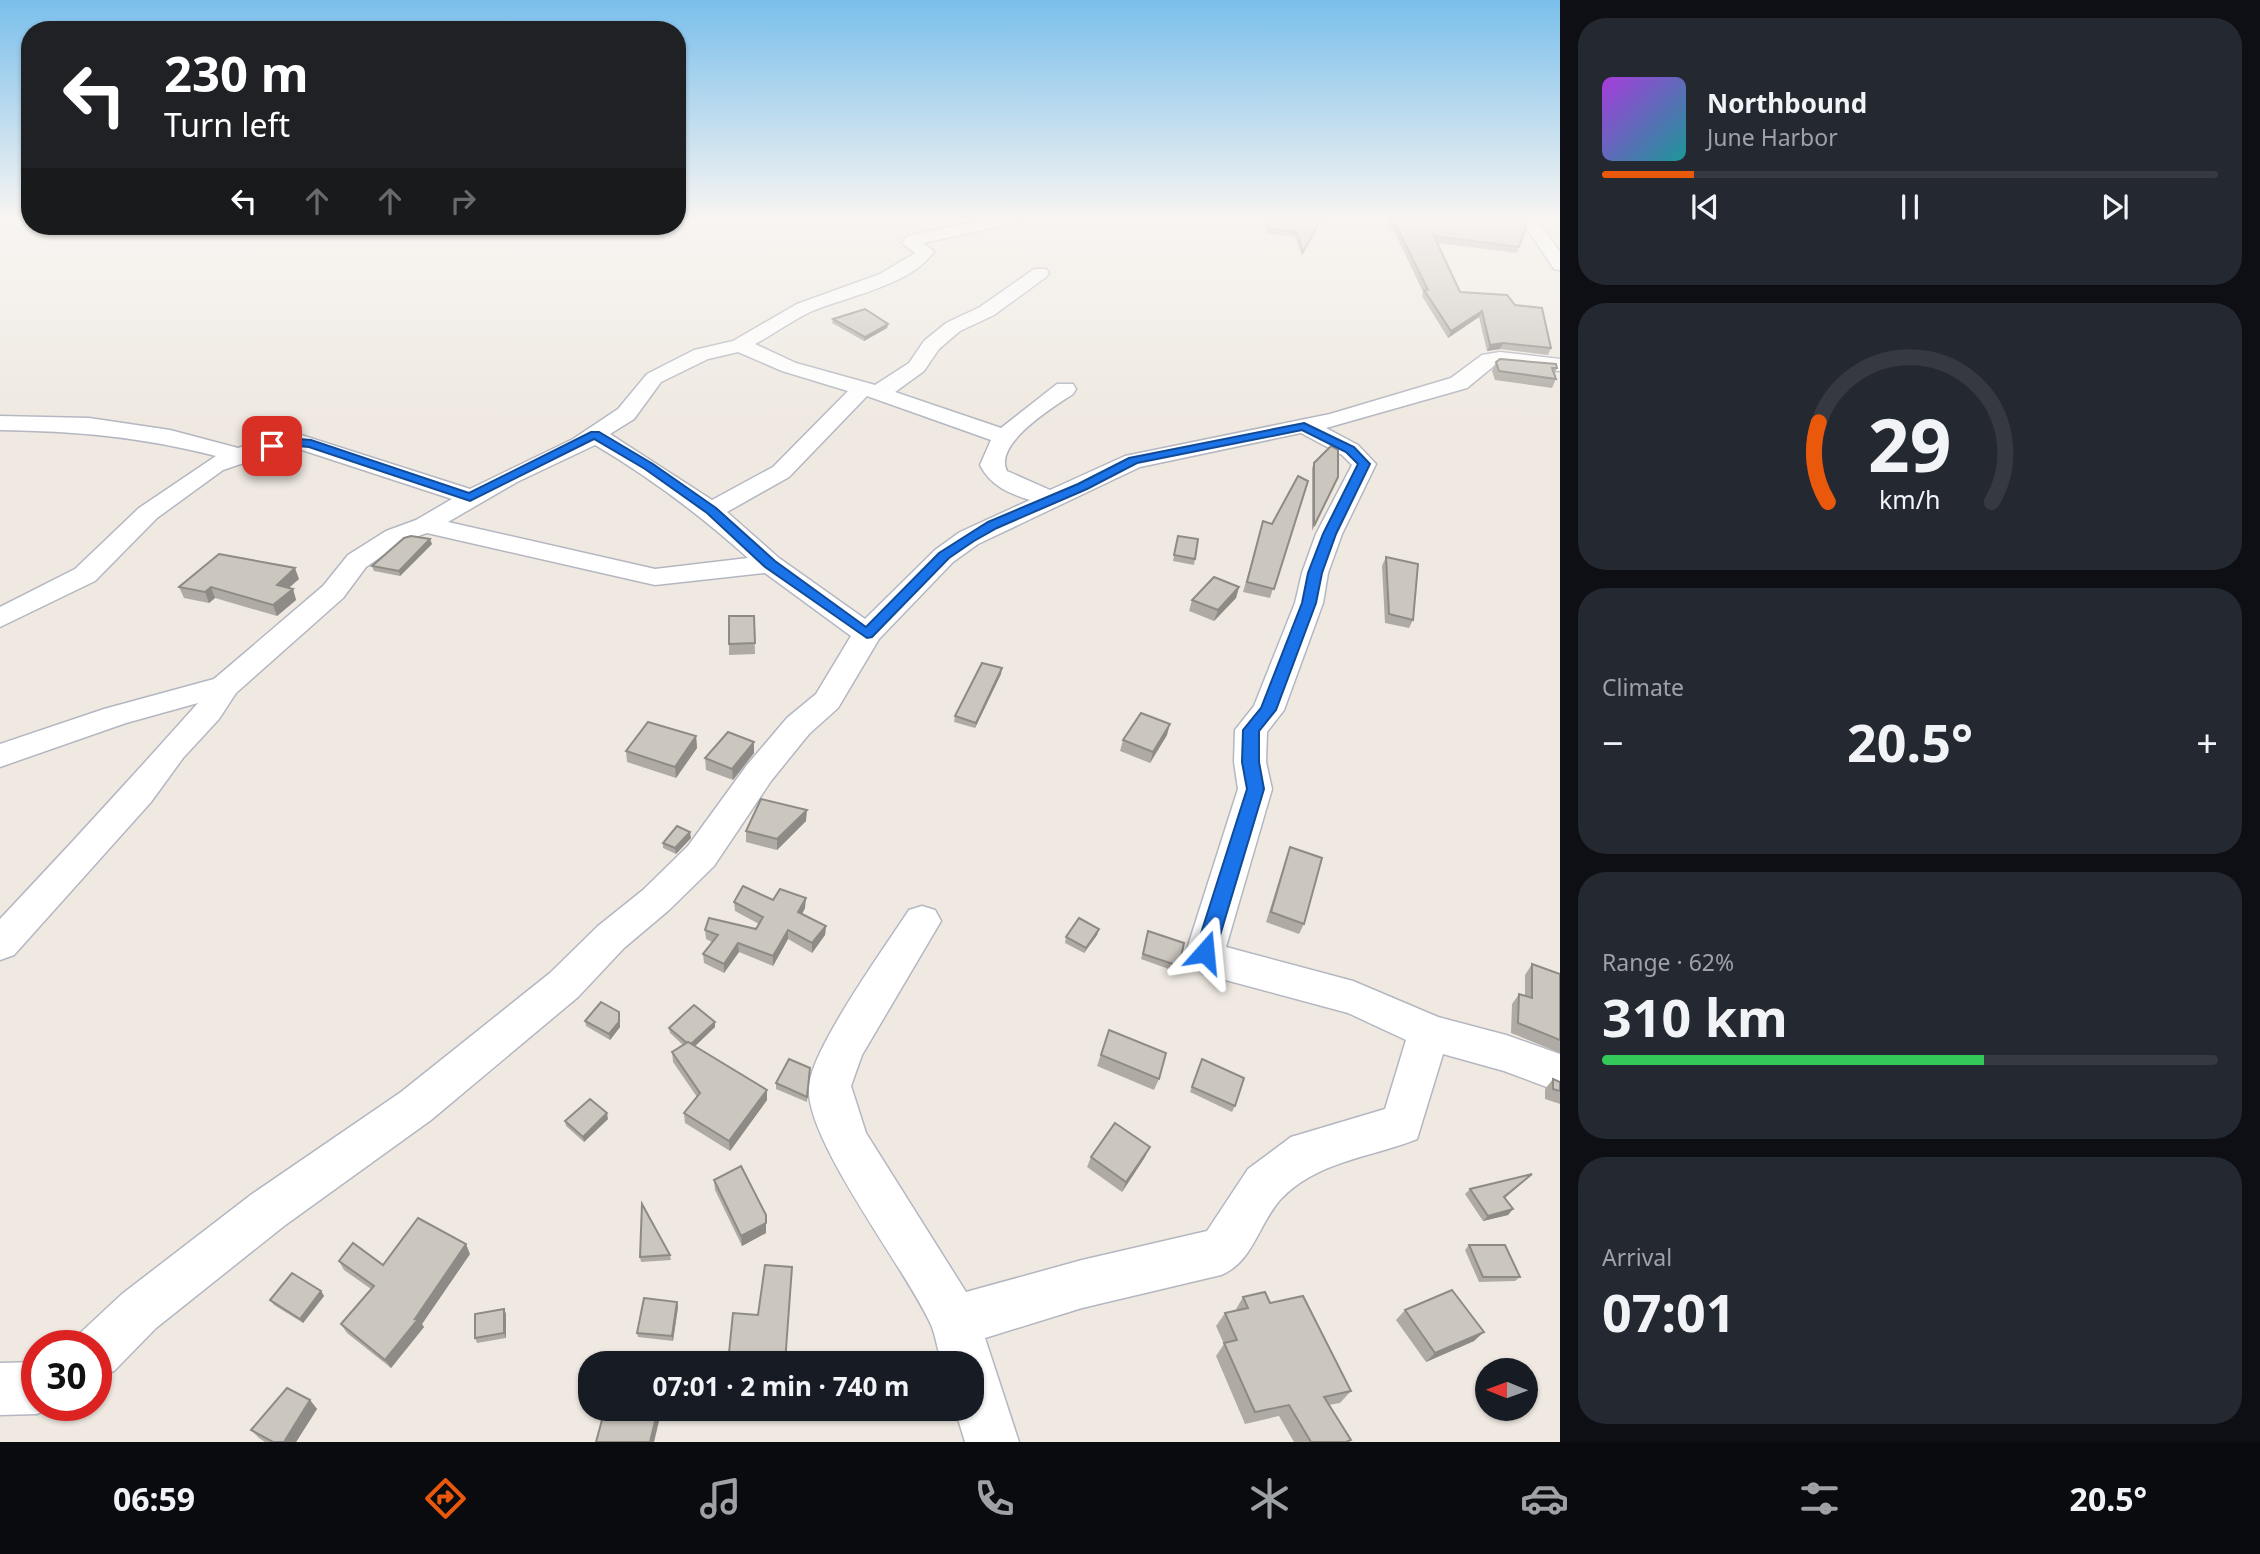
<!DOCTYPE html>
<html lang="en">
<head>
<meta charset="utf-8">
<style>
  :root { --surface:#171b24; --page:#242831; --text:#f1f3f6; --muted:#9ea1a6; --line:#363941; --accent:#ea580c }
  body { margin:0; font-family:"Noto Sans",sans-serif; background:var(--page); color:var(--text); height:100vh; display:flex; flex-direction:column; font-size:26px; white-space:nowrap }
  * { box-sizing:border-box; margin:0 }
  p { font-size:23px; color:var(--muted) }
  .icon { flex:none; width:38px; height:38px; fill:none; stroke:currentColor; stroke-width:2; stroke-linecap:round; stroke-linejoin:round }
  .map { position:relative; flex:1; overflow:hidden }
  .side { display:flex; flex-direction:column; gap:18px; padding:18px; background:#0d0f14; width:700px }
  .side>* { flex:none }
  .hud { position:absolute; left:21px; top:21px; width:665px; height:214px; border-radius:28px; box-shadow:0 2px 5px #0004; background:#202124; color:#fff; overflow:hidden }
  .needle { width:46px; rotate:271deg }
  .controls { position:absolute; left:1475px; top:1358px; display:grid; gap:14px }
  .controls a { display:grid; place-items:center; width:63px; height:63px; border-radius:50%; background:var(--surface); box-shadow:0 2px 5px #0004; font-size:35px }
  .speed { position:absolute; left:21px; top:1330px; display:flex; gap:14px; font-size:35px; font-weight:700; text-align:center }
  .speed>* { display:grid; place-content:center; width:91px; height:91px; border-radius:50%; background:var(--surface); box-shadow:0 2px 5px #0004; line-height:1 }
  .speed .limit { border:10px solid #d22; background:#fff; color:#111 }
  .pin { position:absolute; display:grid; place-items:center; width:60px; height:60px; color:#fff; margin:-30px; border-radius:14px; box-shadow:0 4px 10px #0006 }
  .me { position:absolute; width:77px; margin:-38px; rotate:18deg; stroke-linejoin:round; filter:drop-shadow(0 0 5px #0008) }
  .turn { display:flex; align-items:center; gap:24px; height:147px; padding:0 28px; font-size:32px }
  .turn .icon { width:91px; height:91px; stroke-width:2.5 }
  .turn b { display:block; font-size:49px; line-height:60px }
  .lanes { display:flex; align-items:center; height:66px; padding:0 28px; background:#0003; justify-content:center; gap:35px; direction:ltr }
  .lanes .off { opacity:.35 }
  .big { font-size:52px; font-weight:700; line-height:1.1 }
  .side .tile { flex:1; display:flex; flex-direction:column; justify-content:center; gap:10px; min-width:0; padding:0 24px; border-radius:28px; background:var(--page) }
  .side .dial { align-items:center; gap:0 }
  .dial svg { height:182px; overflow:visible; fill:none; stroke:var(--line); stroke-width:7; stroke-linecap:round; text-anchor:middle }
  .dial text { fill:var(--text); stroke:none }
  .song { display:flex; align-items:center; gap:21px }
  .cover { width:84px; height:84px; border-radius:10px; background:linear-gradient(135deg,hsl(280 70% 55%),hsl(180 70% 35%)) }
  .played { height:7px; border-radius:4px; background:linear-gradient(90deg,var(--accent) 15%,var(--line) 15%) }
  .keys { display:flex; justify-content:space-around; direction:ltr }
  .heat { display:flex; justify-content:space-between; align-items:center; font-size:38px; direction:ltr }
  .charge { height:10px; border-radius:5px; background:linear-gradient(90deg,#34c759 62%,var(--line) 0) }
  .trip { position:absolute; left:578px; top:1351px; width:406px; height:70px; border-radius:28px; background:var(--surface); box-shadow:0 2px 5px #0004; font-weight:700; line-height:70px; text-align:center }
  .tab-bar { display:flex; height:112px; justify-content:space-around; align-items:center; background:#090b0e; color:var(--muted) }
  .tab-bar .icon { width:49px; height:49px }
  .tab-bar .active { color:var(--accent) }
  .tab-bar b { font-size:32px; color:var(--text) }
  main { display:flex; flex:1; min-height:0 }
  .map>svg:first-child { display:block }
</style>
</head>
<body>
<main>
<div class="map">
<svg width="1560" height="1442" viewBox="0 0 1560 1442">
  <rect width="100%" height="100%" fill="#efe9e1"/>
  <g fill="none" stroke-linecap="round" stroke-linejoin="round">
    <defs>
      <g id="minor">
        <path d="M993,218H1023L1015,223L923,243L934,251C914,284 846,297 812,311C793,320 774,334 755,344L796,363L875,385L909,363L924,341L946,323L980,307L1034,269H1046L1049,273L1046,277L994,315L960,331L939,349L924,371L895,392L1001,428L1057,384H1073L1076,389L1073,394C1053,407 993,444 1007,471L1050,490L1125,456L1330,414L1451,378L1482,355L1500,352L1560,359V371L1495,365L1467,388L1326,428L1358,445L1376,464L1342,534L1328,573L1323,603L1284,710L1267,732L1266,762L1272,789L1226,947L1353,981L1438,1017L1506,1035L1560,1054V1092L1504,1071L1443,1054L1417,1139C1370,1158 1316,1161 1280,1200C1258,1225 1253,1262 1221,1275L1082,1308L985,1338L1019,1442H965L955,1409H971V1363H942C938,1352 936,1338 932,1327C908,1271 804,1140 809,1086C812,1048 885,947 909,910L922,906L935,910L941,921L862,1055L851,1086L866,1133L966,1292L1082,1260L1207,1231L1248,1169L1291,1137L1385,1109L1406,1040L1348,1013L1203,974L1186,952L1238,789L1234,762L1235,730L1254,706L1295,603L1302,573L1316,534L1352,465L1342,455L1301,433L1140,467L978,544L953,562L879,639L838,708L809,734L771,781L714,866L669,910L624,948L578,997L431,1120L284,1226L156,1328L114,1371L96,1378V1346H74L78,1335L122,1294L252,1194L401,1092L550,973L598,926L643,890L688,846L747,765L787,718L816,694L851,636L765,573L655,585L427,533L404,541L366,567L343,598L236,693L219,719L183,758L151,802L14,955L0,960V919C67,848 133,776 198,703L126,723L0,767V744L104,709L214,679L323,586L348,555L386,531L416,520L452,499L296,448H287L223,470L157,518L95,581L0,627V607L75,569L139,508L216,456C142,437 76,431 0,430V416L89,418L170,430L238,448L286,434H298L470,489L573,439L618,409L647,374L694,350L733,341L797,304L880,274L915,253L902,243L907,236ZM738,352L782,371L848,391L773,467L712,500L610,434L634,419L661,382L708,359ZM867,396L991,440L980,465C991,486 1008,493 1030,500L960,532L935,550L865,619L779,558L727,512L789,477ZM595,445C651,478 700,515 748,558L655,569L448,522L517,482Z"/>
        <polygon points="1520,218 1536,218 1560,252 1560,270 1554,269"/>
        <polygon points="37,1362 37,1405 55,1406 37,1414 0,1415 0,1363"/>
      </g>
    </defs>
    <use href="#minor" stroke="#b4b7c1" stroke-width="3"/>
    <use href="#minor" fill="#fff" fill-rule="evenodd"/>
  </g>
  <g fill="#afaba4">
    <polygon points="1270,218 1322,218 1302,256 1295,237 1266,233"/>
    <polygon points="1389,218 1524,218 1519,247 1517,253 1437,243 1460,292 1551,348 1548,355 1500,349 1487,351 1479,317 1448,338 1422,296 1423,292 1394,231 1388,230"/>
    <polygon points="833,319 888,324 887,328 864,341 832,323"/>
    <polygon points="1496,362 1557,368 1555,374 1556,379 1552,388 1495,380 1492,371"/>
    <polygon points="1314,463 1338,477 1312,531 1312,468"/>
    <polygon points="1308,481 1270,598 1243,592 1260,531 1272,524"/>
    <polygon points="1178,536 1195,559 1194,565 1173,561"/>
    <polygon points="432,544 400,576 374,571 372,566"/>
    <polygon points="1386,557 1413,620 1409,628 1385,623 1382,566"/>
    <polygon points="299,579 289,588 293,589 296,600 277,616 215,598 209,603 184,598 179,587"/>
    <polygon points="1239,587 1236,598 1214,621 1189,611 1192,600"/>
    <polygon points="729,616 754,616 755,654 729,655"/>
    <polygon points="1001,674 975,728 954,722 955,716"/>
    <polygon points="1167,735 1150,763 1120,751 1123,740"/>
    <polygon points="696,736 697,748 676,778 627,762 626,751"/>
    <polygon points="754,753 733,780 706,770 705,758"/>
    <polygon points="806,821 777,850 746,842 746,831"/>
    <polygon points="691,838 676,854 663,848 663,843"/>
    <polygon points="1290,847 1304,924 1299,934 1266,922 1286,858"/>
    <polygon points="773,900 805,908 802,914 826,926 825,935 812,953 788,939 773,966 739,952 724,973 704,963 703,954 712,942 706,939 705,930 756,929 759,924 735,911 734,902"/>
    <polygon points="1099,929 1097,935 1084,953 1065,943 1066,937"/>
    <polygon points="1148,931 1179,966 1177,972 1141,959"/>
    <polygon points="1532,964 1560,974 1560,1053 1511,1033 1512,1004 1519,994 1525,996 1525,975"/>
    <polygon points="620,1018 620,1027 610,1040 586,1026 585,1021"/>
    <polygon points="715,1022 715,1027 695,1046 767,1090 767,1100 730,1151 685,1123 684,1113 697,1097 673,1062 672,1052 683,1045 670,1033 669,1028"/>
    <polygon points="1109,1030 1159,1079 1154,1090 1097,1066"/>
    <polygon points="1202,1059 1235,1106 1232,1112 1190,1092"/>
    <polygon points="810,1068 807,1102 776,1089 776,1083"/>
    <polygon points="1553,1079 1560,1082 1560,1104 1545,1099 1545,1089"/>
    <polygon points="608,1119 584,1142 566,1126 565,1121"/>
    <polygon points="1091,1157 1145,1157 1122,1192 1087,1167"/>
    <polygon points="1532,1174 1505,1198 1513,1209 1508,1215 1483,1221 1465,1194 1470,1189"/>
    <polygon points="714,1180 766,1215 766,1233 742,1246 715,1190"/>
    <polygon points="1469,1245 1520,1277 1515,1281 1479,1282 1465,1250"/>
    <polygon points="470,1254 422,1324 424,1327 391,1368 347,1333 341,1324 371,1289 344,1270 339,1261 383,1265"/>
    <polygon points="670,1255 671,1260 641,1262 640,1257"/>
    <polygon points="321,1291 324,1296 303,1323 274,1305 270,1300"/>
    <polygon points="1243,1297 1270,1303 1351,1391 1340,1403 1329,1405 1349,1442 1294,1442 1279,1416 1245,1424 1216,1356 1224,1344 1216,1326 1225,1313 1235,1311"/>
    <polygon points="677,1302 678,1307 673,1341 638,1337 637,1333"/>
    <polygon points="504,1309 506,1314 506,1338 477,1343 475,1338"/>
    <polygon points="1405,1310 1474,1341 1426,1362 1396,1320"/>
    <polygon points="310,1400 317,1409 296,1442 265,1442 259,1438 251,1430"/>
  </g>
  <g fill="#8e8b86">
    <polygon points="1482,311 1479,317 1448,338 1451,331"/>
    <polygon points="888,324 887,328 864,341 865,337"/>
    <polygon points="1503,343 1500,349 1487,351 1490,345"/>
    <polygon points="430,539 432,544 400,576 399,571"/>
    <polygon points="295,568 299,579 280,595 277,585"/>
    <polygon points="211,587 215,598 209,603 205,592"/>
    <polygon points="1239,587 1236,598 1214,621 1218,610"/>
    <polygon points="293,589 296,600 277,616 273,605"/>
    <polygon points="1002,668 1001,674 975,728 976,723"/>
    <polygon points="1170,724 1167,735 1150,763 1153,752"/>
    <polygon points="696,736 697,748 676,778 675,767"/>
    <polygon points="754,742 754,753 733,780 732,769"/>
    <polygon points="807,810 806,821 777,850 777,839"/>
    <polygon points="690,832 691,838 676,854 675,848"/>
    <polygon points="806,898 805,908 798,922 798,912"/>
    <polygon points="826,926 825,935 812,953 812,943"/>
    <polygon points="1099,929 1097,935 1084,953 1086,948"/>
    <polygon points="788,930 788,939 773,966 773,956"/>
    <polygon points="738,943 739,952 724,973 724,964"/>
    <polygon points="619,1012 620,1027 610,1040 609,1034"/>
    <polygon points="715,1022 715,1027 690,1051 690,1045"/>
    <polygon points="767,1090 767,1100 730,1151 729,1141"/>
    <polygon points="607,1113 608,1119 584,1142 583,1137"/>
    <polygon points="1150,1147 1145,1157 1122,1192 1126,1182"/>
    <polygon points="1513,1209 1508,1215 1483,1221 1488,1216"/>
    <polygon points="766,1223 766,1233 742,1246 741,1236"/>
    <polygon points="466,1244 470,1254 422,1324 424,1327 391,1368 385,1360"/>
    <polygon points="321,1291 324,1296 303,1323 300,1319"/>
    <polygon points="677,1302 678,1307 673,1341 672,1336"/>
    <polygon points="504,1309 506,1314 506,1338 504,1333"/>
    <polygon points="1484,1332 1474,1341 1426,1362 1435,1353"/>
    <polygon points="310,1400 317,1409 296,1442 284,1442"/>
    <polygon points="658,1409 662,1409 654,1442 650,1442"/>
  </g>
  <g fill="#cbc7bf" stroke="#8e8b86" stroke-width="2">
    <polygon points="1270,218 1322,218 1303,252 1297,233 1267,228"/>
    <polygon points="1391,218 1524,218 1527,223 1519,247 1434,236 1460,292 1507,295 1515,305 1542,308 1551,348 1503,343 1490,345 1482,311 1451,331 1424,290 1428,290 1396,225 1390,225"/>
    <polygon points="865,309 888,324 865,337 833,319"/>
    <polygon points="1500,359 1556,364 1557,368 1552,368 1556,379 1499,371 1496,362"/>
    <polygon points="1331,446 1338,450 1338,477 1314,526 1314,463"/>
    <polygon points="1298,476 1308,481 1274,589 1247,582 1263,521 1272,524"/>
    <polygon points="411,536 430,539 399,571 372,566 404,538"/>
    <polygon points="1178,536 1198,539 1195,559 1174,555"/>
    <polygon points="219,554 295,568 277,585 293,589 273,605 211,587 205,592 179,587"/>
    <polygon points="1386,557 1418,564 1413,620 1389,614"/>
    <polygon points="1214,577 1239,587 1218,610 1192,600"/>
    <polygon points="729,616 754,616 755,643 729,644"/>
    <polygon points="982,663 1002,668 976,723 955,716"/>
    <polygon points="1141,713 1170,724 1153,752 1123,740"/>
    <polygon points="648,722 696,736 675,767 626,751"/>
    <polygon points="728,732 754,742 732,769 705,758"/>
    <polygon points="761,799 807,810 777,839 746,831"/>
    <polygon points="677,826 690,832 675,848 663,843"/>
    <polygon points="1290,847 1322,858 1304,924 1271,912"/>
    <polygon points="743,886 773,900 780,889 806,898 798,912 826,926 812,943 788,930 773,956 738,943 724,964 703,954 718,935 705,930 709,918 756,929 763,917 734,902"/>
    <polygon points="1079,918 1099,929 1086,948 1066,937"/>
    <polygon points="1148,931 1184,943 1179,966 1143,954"/>
    <polygon points="1532,964 1560,974 1560,1040 1518,1023 1519,994 1532,998"/>
    <polygon points="601,1002 619,1012 619,1022 609,1034 585,1021"/>
    <polygon points="694,1005 715,1022 691,1044 688,1042 687,1043 669,1028"/>
    <polygon points="1109,1030 1166,1053 1159,1079 1101,1055"/>
    <polygon points="688,1042 767,1090 729,1141 684,1113 700,1093 672,1052"/>
    <polygon points="789,1059 810,1068 807,1097 776,1083"/>
    <polygon points="1202,1059 1244,1078 1235,1106 1192,1087"/>
    <polygon points="1553,1079 1560,1082 1560,1091 1553,1089"/>
    <polygon points="590,1099 607,1113 583,1137 565,1121"/>
    <polygon points="1115,1123 1150,1147 1126,1182 1091,1157"/>
    <polygon points="741,1166 766,1215 766,1223 741,1236 714,1180"/>
    <polygon points="1532,1174 1504,1197 1513,1209 1488,1216 1470,1189"/>
    <polygon points="642,1204 670,1255 640,1257"/>
    <polygon points="418,1218 466,1244 415,1319 419,1318 385,1360 341,1324 374,1286 339,1261 353,1243 383,1265"/>
    <polygon points="1469,1245 1505,1245 1520,1277 1483,1277"/>
    <polygon points="765,1265 792,1267 785,1363 728,1363 733,1313 758,1315"/>
    <polygon points="292,1273 321,1291 300,1319 270,1300"/>
    <polygon points="1452,1290 1484,1332 1435,1353 1405,1310"/>
    <polygon points="1265,1292 1270,1303 1303,1296 1351,1391 1324,1397 1351,1440 1346,1442 1311,1442 1289,1405 1255,1412 1224,1343 1237,1340 1225,1313 1248,1308 1243,1297"/>
    <polygon points="644,1298 677,1302 672,1336 637,1333"/>
    <polygon points="504,1309 504,1333 475,1338 475,1314"/>
    <polygon points="287,1388 310,1400 284,1442 273,1442 251,1430"/>
    <polygon points="605,1409 658,1409 650,1442 596,1442"/>
  </g>
  <linearGradient id="sky" x2="0" y2="1"><stop stop-color="#7abfeb"/><stop offset="0.52" stop-color="#f8f5f2"/><stop offset="1" stop-color="#f8f5f2" stop-opacity="0"/></linearGradient>
  <rect width="1560" height="420" fill="url(#sky)"/>
  <polygon fill="#1a73e8" stroke="#114b97" stroke-width="2" points="1304,423 1354,447 1370,464 1336,534 1322,573 1316,603 1276,710 1259,731 1259,762 1264,789 1215,952 1212,957 1198,957 1195,952 1247,789 1242,762 1243,730 1261,708 1302,603 1308,573 1323,534 1358,464 1346,452 1302,430 1137,463 1087,489 997,528 974,541 949,558 872,637 867,638 765,567 707,513 645,469 594,439 470,501 309,447 287,445 272,449 266,446 286,438 311,440 469,493 591,432 599,432 653,464 716,508 775,561 866,627 939,553 988,522 1078,484 1129,458"/>
</svg>
<div class="controls">
<a><svg class="needle" viewBox="-14 -14 28 28"><path d="M0-13l5 13h-10z" fill="#e53935"/><path d="M0 13l5-13h-10z" fill="#9ea1a6"/></svg></a>
</div>
<div class="speed"><div class="limit">30</div></div>
<div class="pin" style="left:272px;top:446px;background:#d93025"><svg class="icon" aria-label="arrive" viewBox="0 0 24 24"><path d="M6 21V4h12l-3 4 3 4H6"/></svg></div>
<svg class="me" style="left:1205px;top:952px" viewBox="-20 -20 40 40"><path d="M0-17L14 15 0 8-14 15z" fill="#1a73e8" stroke="#fff" stroke-width="4"/></svg>
<div class="trip">07:01 · 2 min · 740 m</div>
<div class="hud">
<div class="turn"><svg class="icon" aria-label="left" viewBox="0 0 24 24"><path d="M17 20v-9H6M10 6l-5 5 5 5"/></svg><div><b>230 m</b>Turn left</div></div>
<div class="lanes"><svg class="icon" aria-label="left" viewBox="0 0 24 24"><path d="M17 20v-9H6M10 6l-5 5 5 5"/></svg><svg class="icon off" aria-label="ahead" viewBox="0 0 24 24"><path d="M12 20V5M6 11l6-6 6 6"/></svg><svg class="icon off" aria-label="ahead" viewBox="0 0 24 24"><path d="M12 20V5M6 11l6-6 6 6"/></svg><svg class="icon off" aria-label="right" viewBox="0 0 24 24"><path d="M7 20v-9h11M14 6l5 5-5 5"/></svg></div>
</div>
</div>
<section class="side">
<div class="tile">
<div class="song"><i class="cover"></i><div><b>Northbound</b><p>June Harbor</p></div></div>
<div class="played"></div>
<div class="keys"><svg class="icon" aria-label="previous" viewBox="0 0 24 24"><path d="M18 5L8 12l10 7zM5 5v14"/></svg><svg class="icon" aria-label="pause" viewBox="0 0 24 24"><path d="M8 5v14M16 5v14"/></svg><svg class="icon" aria-label="next" viewBox="0 0 24 24"><path d="M6 5l10 7-10 7zM19 5v14"/></svg></div>
</div>
<div class="tile dial"><svg viewBox="0 0 100 80">
<path d="M14 69A42 42 0 1 1 86 69"/>
<path d="M14 69A42 42 0 0 1 10 34" stroke="#ea580c"/>
<text x="50" y="56" font-size="32" font-weight="700">29</text>
<text x="50" y="72" font-size="11">km/h</text>
</svg></div>
<div class="tile"><p>Climate</p>
<div class="heat"><a>−</a><b class="big">20.5°</b><a>+</a></div>
</div>
<div class="tile"><p>Range · 62%</p><b class="big">310 km</b><div class="charge"></div></div>
<div class="tile"><p>Arrival</p><b class="big">07:01</b></div>
</section>
</main>
<nav class="tab-bar">
<b>06:59</b>
<svg class="icon active" aria-label="directions" viewBox="0 0 24 24"><path d="M12 3l9 9-9 9-9-9zM9 14v-3h6M13 9l2 2-2 2"/></svg>
<svg class="icon" aria-label="music" viewBox="0 0 24 24"><path d="M9 18V5l10-2v13"/><circle cx="6" cy="18" r="3"/><circle cx="16" cy="16" r="3"/></svg>
<svg class="icon" aria-label="phone" viewBox="0 0 24 24"><path d="M5 4h4l2 5-3 2q2 4 5 5l2-3 5 2v4C11 20 4 13 5 4z"/></svg>
<svg class="icon" aria-label="climate" viewBox="0 0 24 24"><path d="M12 3v18M4 7l16 10M4 17L20 7"/></svg>
<svg class="icon" aria-label="car" viewBox="0 0 24 24"><path d="M5 17H2v-5l4-1 3-4h7l3 4 3 1v5h-3M9 17h6M6 11h13"/><circle cx="7" cy="17" r="2"/><circle cx="17" cy="17" r="2"/></svg>
<svg class="icon" aria-label="filters" viewBox="0 0 24 24"><path d="M4 7h16M4 17h16"/><circle cx="9" cy="7" r="2"/><circle cx="15" cy="17" r="2"/></svg>
<b>20.5°</b>
</nav>
</body>
</html>
